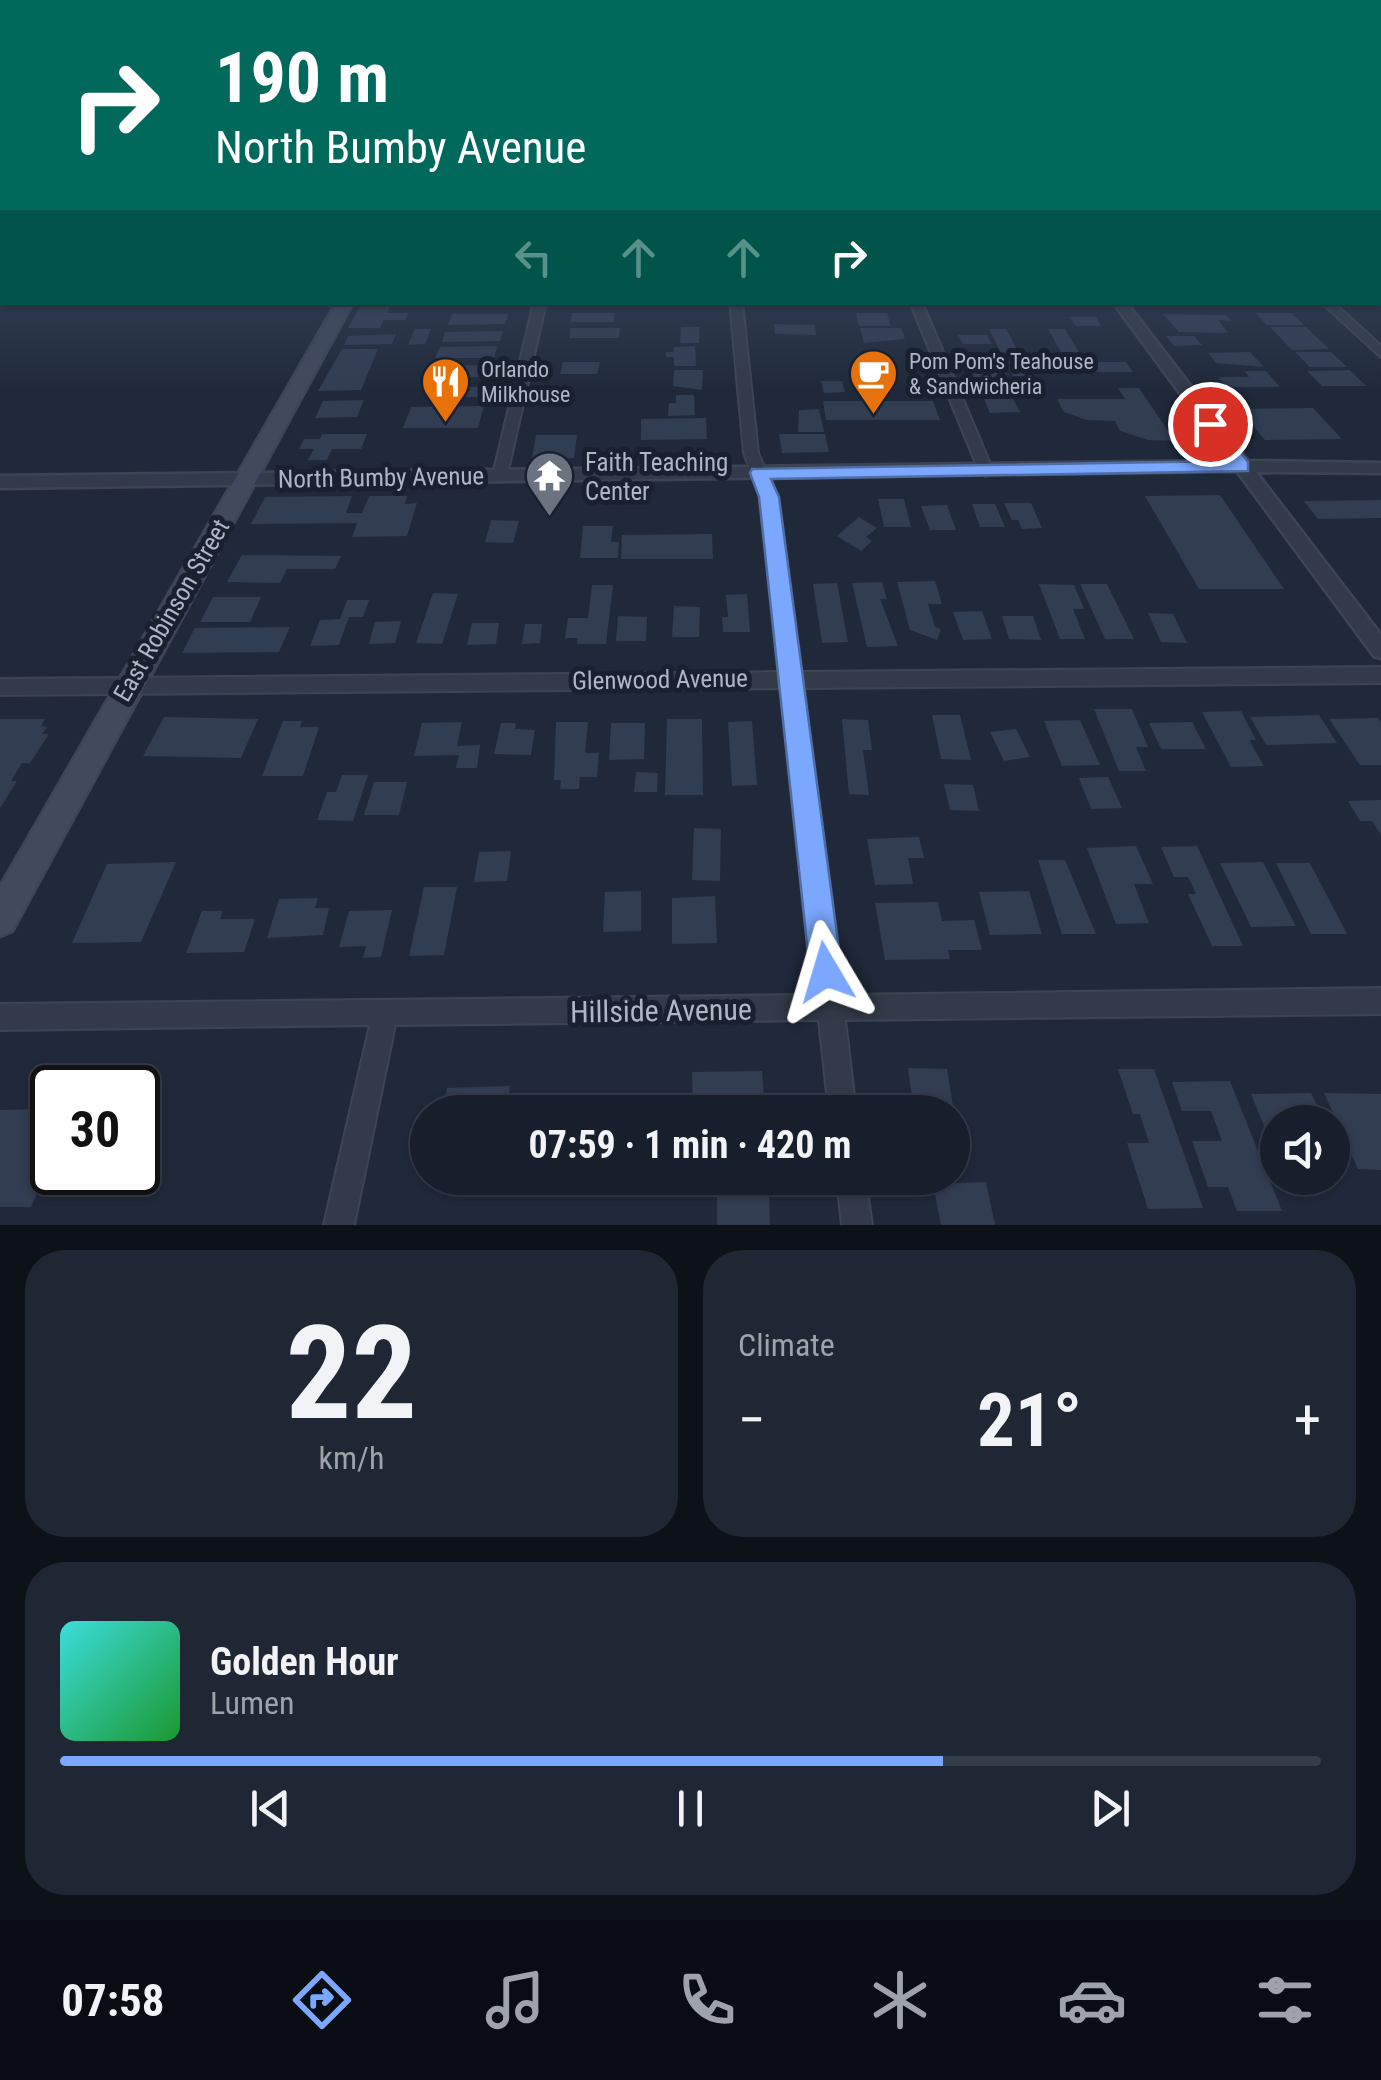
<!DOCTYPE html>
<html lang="en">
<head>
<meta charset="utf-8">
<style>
  :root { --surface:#171f2c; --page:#202734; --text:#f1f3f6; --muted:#9ea2a9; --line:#363d48; --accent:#7ba7fe }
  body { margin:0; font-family:"Roboto Condensed",sans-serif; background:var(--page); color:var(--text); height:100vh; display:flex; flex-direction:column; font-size:38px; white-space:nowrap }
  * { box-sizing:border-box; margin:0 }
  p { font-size:32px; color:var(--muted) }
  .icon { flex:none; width:55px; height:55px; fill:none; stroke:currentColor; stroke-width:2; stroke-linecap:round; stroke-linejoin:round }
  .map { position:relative; height:1225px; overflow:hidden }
  .side { display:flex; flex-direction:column; gap:25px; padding:25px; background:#0d1118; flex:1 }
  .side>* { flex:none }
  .top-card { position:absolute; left:0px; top:0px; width:1382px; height:305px; box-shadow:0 2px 8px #0004,0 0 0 2px var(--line); background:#00695c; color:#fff; overflow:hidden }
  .fabs { position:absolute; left:1260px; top:1105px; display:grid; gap:20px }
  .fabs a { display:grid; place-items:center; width:90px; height:90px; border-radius:50%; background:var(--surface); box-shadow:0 2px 8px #0004,0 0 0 2px var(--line); font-size:50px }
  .speed { position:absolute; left:30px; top:1065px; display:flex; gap:20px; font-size:50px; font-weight:700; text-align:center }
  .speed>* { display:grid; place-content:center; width:130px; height:130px; border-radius:50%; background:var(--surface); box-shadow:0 2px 8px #0004,0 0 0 2px var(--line); line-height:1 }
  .speed .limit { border:5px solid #111; border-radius:15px; background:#fff; color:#111 }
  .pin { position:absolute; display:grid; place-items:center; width:85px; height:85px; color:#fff; margin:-42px; border:5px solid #fff; border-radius:50%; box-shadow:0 2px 10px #0007 }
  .me { position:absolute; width:110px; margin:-55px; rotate:353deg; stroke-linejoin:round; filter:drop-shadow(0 0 8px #0008) }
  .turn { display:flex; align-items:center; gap:35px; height:210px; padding:0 50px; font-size:45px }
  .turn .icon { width:130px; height:130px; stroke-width:2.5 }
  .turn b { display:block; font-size:70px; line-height:85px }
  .lanes { display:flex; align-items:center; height:95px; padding:0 50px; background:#0003; justify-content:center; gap:50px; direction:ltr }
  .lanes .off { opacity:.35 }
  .big { font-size:75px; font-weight:700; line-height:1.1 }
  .side .card { flex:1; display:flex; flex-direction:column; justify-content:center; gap:15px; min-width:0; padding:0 35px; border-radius:40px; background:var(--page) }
  .side .dial { align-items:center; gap:0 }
  .dial b { font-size:130px; line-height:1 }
  .song { display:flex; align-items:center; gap:30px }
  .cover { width:120px; height:120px; border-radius:15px; background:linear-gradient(135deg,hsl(180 70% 55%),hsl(130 70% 35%)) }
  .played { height:10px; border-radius:5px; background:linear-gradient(90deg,var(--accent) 70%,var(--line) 70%) }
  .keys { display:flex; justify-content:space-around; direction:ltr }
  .heat { display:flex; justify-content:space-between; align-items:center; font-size:55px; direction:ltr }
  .side .tiles { flex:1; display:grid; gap:25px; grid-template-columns:1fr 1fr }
  .card:last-child { grid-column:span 2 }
  .trip { position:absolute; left:410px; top:1095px; width:560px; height:100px; border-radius:50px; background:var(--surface); box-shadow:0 2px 8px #0004,0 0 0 2px var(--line); font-weight:700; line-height:100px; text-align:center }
  .tab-bar { display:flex; height:160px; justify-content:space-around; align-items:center; background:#090c12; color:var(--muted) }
  .tab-bar .icon { width:70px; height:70px }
  .tab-bar .selected { color:var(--accent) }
  .tab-bar b { font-size:45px; color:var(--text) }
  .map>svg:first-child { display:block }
</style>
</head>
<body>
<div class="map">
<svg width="1381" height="1225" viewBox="0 0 1381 1225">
  <rect width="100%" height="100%" fill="#1f293a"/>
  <g fill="#313d51">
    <polygon points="362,302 392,302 387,313 408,313 405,320 384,320 380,328 348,328"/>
    <polygon points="572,313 615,313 614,322 571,322"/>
    <polygon points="856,313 887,313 891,326 859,326"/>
    <polygon points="1255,313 1292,313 1304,325 1267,325"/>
    <polygon points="452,314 508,314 505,324 448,325"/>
    <polygon points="1163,314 1226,315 1231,321 1218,320 1228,333 1179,332"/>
    <polygon points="1070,317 1096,317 1101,326 1076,326"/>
    <polygon points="774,324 815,325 816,335 775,334"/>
    <polygon points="681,327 699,327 699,343 680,343"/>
    <polygon points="1270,327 1306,327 1329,349 1292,350"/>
    <polygon points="570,328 620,328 619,338 569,338"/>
    <polygon points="860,328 901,328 905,339 864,343"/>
    <polygon points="415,329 431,329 425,344 408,345"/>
    <polygon points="989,329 1006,329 1031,376 1013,376"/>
    <polygon points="1048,329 1065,329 1083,359 1065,359"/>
    <polygon points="503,331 500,341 442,342 445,332"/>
    <polygon points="396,334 392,344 344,345 348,336"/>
    <polygon points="958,335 987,335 992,344 963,344"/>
    <polygon points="1166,336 1194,336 1202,345 1174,346"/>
    <polygon points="497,346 494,358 435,358 440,347"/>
    <polygon points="695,346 696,366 674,366 674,357 666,357 666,352 674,352 674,347"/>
    <polygon points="342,349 378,349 361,390 318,391"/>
    <polygon points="1250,352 1264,367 1216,363 1208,353"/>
    <polygon points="1295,352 1331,352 1347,367 1310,367"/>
    <polygon points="563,362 600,362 597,374 560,374"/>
    <polygon points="1067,362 1126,362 1133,372 1073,372"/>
    <polygon points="492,365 488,377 428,378 432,366"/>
    <polygon points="970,365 1003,366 1008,377 974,377"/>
    <polygon points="674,370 703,370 702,390 673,386"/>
    <polygon points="1350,370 1366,386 1322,386 1307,371"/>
    <polygon points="1244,371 1266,371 1280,387 1226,387 1218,377 1249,377"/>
    <polygon points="821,381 842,381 845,392 824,393"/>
    <polygon points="459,387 482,387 479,397 431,398 433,391"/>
    <polygon points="1118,388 1139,388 1175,441 1148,440 1120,431 1115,421 1086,420 1064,412 1057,399 1125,399"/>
    <polygon points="676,395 694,395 695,415 668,416 669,403 676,403"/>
    <polygon points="984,399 1013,399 1020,412 990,413"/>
    <polygon points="364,400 357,417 315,418 323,401"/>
    <polygon points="823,401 933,401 940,420 826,420"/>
    <polygon points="484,406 478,428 403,428 411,407"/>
    <polygon points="1313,408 1342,439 1265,440 1239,409"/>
    <polygon points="819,409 824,432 798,432 799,410"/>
    <polygon points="706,418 707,439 641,440 641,419"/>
    <polygon points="322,434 367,434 361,449 332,449 327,460 308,460 314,449 299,449 304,439 320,439"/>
    <polygon points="779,434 825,434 829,452 782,453"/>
    <polygon points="536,435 577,435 574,458 532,458"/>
    <polygon points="1220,495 1284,589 1199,589 1145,496"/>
    <polygon points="352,496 346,513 362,513 369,496 407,496 405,504 417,503 407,536 352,537 357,523 251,524 265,497"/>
    <polygon points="878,499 904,499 911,527 884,527"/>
    <polygon points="1381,500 1381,518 1318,519 1304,501"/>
    <polygon points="1004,503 1031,503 1042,528 1022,529 1018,520 1012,520"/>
    <polygon points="972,504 995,504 1005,527 980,527"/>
    <polygon points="947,505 956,530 930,530 921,506"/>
    <polygon points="859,517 877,528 866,537 872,541 861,551 837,536"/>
    <polygon points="491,520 519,521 513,543 485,542"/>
    <polygon points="583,526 613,526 611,542 619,542 618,558 580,558"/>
    <polygon points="712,534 713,559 621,559 622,535"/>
    <polygon points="242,555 341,556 335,569 287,569 280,583 227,582"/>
    <polygon points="935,581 942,604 928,604 935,627 941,629 937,640 910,630 897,582"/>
    <polygon points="882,582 887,599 880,599 898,646 867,647 852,583"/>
    <polygon points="837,583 848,642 822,643 813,584"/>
    <polygon points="1039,584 1074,585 1084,609 1073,609 1085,639 1060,639"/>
    <polygon points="1080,584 1107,584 1134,639 1105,639"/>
    <polygon points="592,585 613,585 606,644 577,644 578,638 565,638 568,618 588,618"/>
    <polygon points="433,593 458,594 442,644 416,643"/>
    <polygon points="747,594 750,632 723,632 722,617 728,617 726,595"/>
    <polygon points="213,597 261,597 250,622 200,622"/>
    <polygon points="347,600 369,600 363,617 349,617 339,645 310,646 320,620 340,619"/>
    <polygon points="674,606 700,607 699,637 672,637"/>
    <polygon points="982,611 992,639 963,640 953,612"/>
    <polygon points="1148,613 1173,614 1187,643 1161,642"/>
    <polygon points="618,616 647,617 646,641 616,641"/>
    <polygon points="1002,616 1033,616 1041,640 1009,639"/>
    <polygon points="401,621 395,643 369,644 375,622"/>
    <polygon points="472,623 499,623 496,644 467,645"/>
    <polygon points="525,624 542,624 540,643 522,644"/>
    <polygon points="290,627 279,652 182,653 195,628"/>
    <polygon points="1094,709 1132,709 1148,747 1136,747 1146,771 1119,771"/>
    <polygon points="1241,711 1256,740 1249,740 1264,766 1231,767 1202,712"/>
    <polygon points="932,715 960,715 971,760 941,759"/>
    <polygon points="1319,715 1337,743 1266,745 1250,717"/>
    <polygon points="164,717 258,719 241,758 143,756"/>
    <polygon points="1378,718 1381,723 1381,765 1360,765 1329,719"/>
    <polygon points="0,719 45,719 41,726 47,727 42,734 49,734 30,763 22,763 11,781 17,781 0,808"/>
    <polygon points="667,719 702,719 703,795 665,795"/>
    <polygon points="842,719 868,720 872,750 863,750 869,795 849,794"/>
    <polygon points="1080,720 1100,765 1062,766 1044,721"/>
    <polygon points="283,721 302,721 300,727 319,727 303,776 262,776"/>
    <polygon points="752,721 757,785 732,786 728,722"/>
    <polygon points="462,722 457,746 480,745 477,768 456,768 459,755 414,756 422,723"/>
    <polygon points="556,722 588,722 585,753 599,753 597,777 580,777 579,789 560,789 561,780 554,780"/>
    <polygon points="1192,722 1206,749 1161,749 1149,723"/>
    <polygon points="501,723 516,723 515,729 535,730 531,755 494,754"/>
    <polygon points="611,723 645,723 644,759 609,760"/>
    <polygon points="1016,729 1030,757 1004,761 990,732"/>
    <polygon points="636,772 658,773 657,792 634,792"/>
    <polygon points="342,775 368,775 353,821 317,820 327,792 336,792"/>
    <polygon points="1108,777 1122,808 1091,809 1079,778"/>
    <polygon points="374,782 407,782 399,815 364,815"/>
    <polygon points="944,784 973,785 979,811 950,810"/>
    <polygon points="1381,800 1381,835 1372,821 1360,821 1348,801"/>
    <polygon points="694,828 721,829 720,881 692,880"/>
    <polygon points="919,837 924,858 908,858 913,884 875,885 867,839"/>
    <polygon points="1136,846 1153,884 1134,884 1149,923 1116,924 1087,848"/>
    <polygon points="1197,846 1243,946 1212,946 1188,894 1196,894 1188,877 1174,877 1161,847"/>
    <polygon points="511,851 507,881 474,882 479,852"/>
    <polygon points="1038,860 1065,860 1096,934 1062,934"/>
    <polygon points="176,862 141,942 72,943 107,864"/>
    <polygon points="1263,862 1296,926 1251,927 1220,863"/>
    <polygon points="1276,863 1310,863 1347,934 1311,934"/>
    <polygon points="424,887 457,887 444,955 409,956"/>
    <polygon points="641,891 641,931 603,932 605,892"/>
    <polygon points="1029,891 1042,934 990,935 979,892"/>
    <polygon points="715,896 717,943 672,944 672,898"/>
    <polygon points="318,898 315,908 329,908 323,935 267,938 279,899"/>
    <polygon points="938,902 942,921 974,920 982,950 948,950 950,959 885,960 875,903"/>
    <polygon points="392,910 381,957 363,958 366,946 339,947 349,911"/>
    <polygon points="202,911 223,911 220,919 255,919 244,952 186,953"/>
    <polygon points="908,1068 947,1069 954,1112 914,1112"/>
    <polygon points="1118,1069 1154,1069 1203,1208 1148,1209 1127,1143 1149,1143 1140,1114 1133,1114"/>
    <polygon points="762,1071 765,1112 693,1112 692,1072"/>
    <polygon points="1230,1081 1282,1211 1237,1211 1228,1187 1208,1187 1192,1141 1222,1141 1211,1111 1182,1111 1172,1082"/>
    <polygon points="510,1086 507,1112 443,1112 447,1088"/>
    <polygon points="1311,1093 1325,1122 1278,1122 1277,1158 1251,1094"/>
    <polygon points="1324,1093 1381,1094 1381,1170 1358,1169"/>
    <polygon points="52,1109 52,1158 31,1207 0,1207 0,1110"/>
    <polygon points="986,1182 995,1225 941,1225 933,1184"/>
    <polygon points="717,1188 769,1190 770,1225 717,1225"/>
  </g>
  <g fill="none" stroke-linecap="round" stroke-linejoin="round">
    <defs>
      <g id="minor">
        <rect x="1380" y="241" width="1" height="6"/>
        <polygon points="534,302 546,302 507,475 500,480 493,475"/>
        <polygon points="730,302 742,302 758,453 777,497 800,672 1381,667 1381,683 802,688 841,995 1381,988 1381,1014 845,1020 856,1112 829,1112 819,1020 395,1025 354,1225 324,1225 370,1025 0,1030 0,1004 817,995 783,688 0,695 0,679 781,672 761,497 744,453"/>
        <polygon points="910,302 922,302 993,471 991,474 986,476 979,471"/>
        <polygon points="1321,302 1333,302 1381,346 1381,357"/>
        <polygon points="837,1178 865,1178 872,1225 842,1225"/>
      </g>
      <g id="tertiary">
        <polygon points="2,262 2,271 0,272 0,263"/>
        <polygon points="1113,302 1126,302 1248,461 1381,463 1381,473 1256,472 1381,635 1381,658 1374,656 1237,471 0,488 0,476 1230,461"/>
      </g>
      <polygon id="secondary" points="337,302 353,302 12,931 0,936 0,887"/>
    </defs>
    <use href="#minor" stroke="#3d4554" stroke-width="4"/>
    <use href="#tertiary" stroke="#3d4554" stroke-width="5"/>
    <use href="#secondary" stroke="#3d4554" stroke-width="5"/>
    <use href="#minor" fill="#333b4a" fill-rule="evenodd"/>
    <use href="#tertiary" fill="#333b4a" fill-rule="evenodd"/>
    <use href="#secondary" fill="#414a5d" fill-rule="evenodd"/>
  </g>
  <linearGradient id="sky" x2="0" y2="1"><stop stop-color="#111720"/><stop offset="0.56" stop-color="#3c4960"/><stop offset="1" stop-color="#3c4960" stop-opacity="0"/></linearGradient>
  <rect width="1381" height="391" fill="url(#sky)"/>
  <polygon fill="#7ba7fe" stroke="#506da5" stroke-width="2.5" points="1210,419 1217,421 1248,462 1248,471 771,479 779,497 842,972 837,984 826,988 814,984 810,972 759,497 750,473 752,469 1227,461 1201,424"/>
  <defs>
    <symbol id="cafe-pin" viewBox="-11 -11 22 30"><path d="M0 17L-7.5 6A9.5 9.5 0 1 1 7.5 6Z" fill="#e8710a" stroke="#19212f"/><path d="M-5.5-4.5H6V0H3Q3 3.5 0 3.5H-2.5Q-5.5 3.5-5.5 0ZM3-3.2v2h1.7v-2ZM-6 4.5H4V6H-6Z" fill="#fff"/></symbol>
    <symbol id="restaurant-pin" viewBox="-11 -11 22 30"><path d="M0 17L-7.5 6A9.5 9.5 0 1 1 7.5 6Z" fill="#e8710a" stroke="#19212f"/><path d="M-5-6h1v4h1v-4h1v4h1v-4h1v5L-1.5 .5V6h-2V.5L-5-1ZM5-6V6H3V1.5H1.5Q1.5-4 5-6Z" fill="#fff"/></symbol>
    <symbol id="temple-pin" viewBox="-11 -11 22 30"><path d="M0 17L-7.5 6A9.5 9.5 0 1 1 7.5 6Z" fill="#6b7280" stroke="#19212f"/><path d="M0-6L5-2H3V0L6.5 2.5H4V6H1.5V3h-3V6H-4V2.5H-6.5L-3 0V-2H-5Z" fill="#fff"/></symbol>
  </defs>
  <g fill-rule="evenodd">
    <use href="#cafe-pin" x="846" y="346" width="55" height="75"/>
    <use href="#restaurant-pin" x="418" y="354" width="55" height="75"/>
    <use href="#temple-pin" x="522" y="448" width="55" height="75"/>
  </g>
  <g text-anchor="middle" stroke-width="10" stroke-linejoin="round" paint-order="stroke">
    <g font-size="22" fill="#aeb6c7" stroke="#19212f" text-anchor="start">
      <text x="909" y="369">Pom Pom's Teahouse<tspan x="909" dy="25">&amp; Sandwicheria</tspan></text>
      <text x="481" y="377">Orlando<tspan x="481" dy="25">Milkhouse</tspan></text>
    </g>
    <g font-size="25" fill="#aeb6c7" stroke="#19212f" text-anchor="start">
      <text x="585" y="471">Faith Teaching<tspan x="585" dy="29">Center</tspan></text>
    </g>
    <g font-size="25" fill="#aeb6c7" stroke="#19212f">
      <text transform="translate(381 477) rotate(-1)" y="9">North Bumby Avenue</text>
      <text transform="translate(171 610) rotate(-60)" y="9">East Robinson Street</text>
      <text transform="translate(660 679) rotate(-1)" y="9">Glenwood Avenue</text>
    </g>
    <g font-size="30" fill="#aeb6c7" stroke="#19212f">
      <text transform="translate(661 1011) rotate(-1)" y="10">Hillside Avenue</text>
    </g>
  </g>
</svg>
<div class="fabs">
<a><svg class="icon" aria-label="sound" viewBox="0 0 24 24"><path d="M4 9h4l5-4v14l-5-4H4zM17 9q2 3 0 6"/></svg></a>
</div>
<div class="speed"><div class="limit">30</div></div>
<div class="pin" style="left:1210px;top:424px;background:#d93025"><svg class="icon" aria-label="arrive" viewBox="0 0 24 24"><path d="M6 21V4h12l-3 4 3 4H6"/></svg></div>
<svg class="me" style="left:826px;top:972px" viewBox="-20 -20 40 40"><path d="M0-17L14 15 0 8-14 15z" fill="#7ba7fe" stroke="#fff" stroke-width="4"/></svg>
<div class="trip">07:59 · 1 min · 420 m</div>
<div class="top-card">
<div class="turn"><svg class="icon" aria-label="right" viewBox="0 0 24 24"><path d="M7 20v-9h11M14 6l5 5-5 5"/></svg><div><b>190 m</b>North Bumby Avenue</div></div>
<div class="lanes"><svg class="icon off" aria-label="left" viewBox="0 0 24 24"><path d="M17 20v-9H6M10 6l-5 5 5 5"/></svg><svg class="icon off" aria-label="ahead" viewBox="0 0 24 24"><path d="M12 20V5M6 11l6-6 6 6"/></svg><svg class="icon off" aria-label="ahead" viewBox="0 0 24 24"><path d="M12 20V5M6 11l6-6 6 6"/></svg><svg class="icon" aria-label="right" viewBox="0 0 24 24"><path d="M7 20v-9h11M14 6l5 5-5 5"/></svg></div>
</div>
</div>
<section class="side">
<div class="tiles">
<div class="card dial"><b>22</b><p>km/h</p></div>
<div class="card"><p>Climate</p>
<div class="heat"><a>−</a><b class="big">21°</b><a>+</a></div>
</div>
<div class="card">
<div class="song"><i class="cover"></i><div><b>Golden Hour</b><p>Lumen</p></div></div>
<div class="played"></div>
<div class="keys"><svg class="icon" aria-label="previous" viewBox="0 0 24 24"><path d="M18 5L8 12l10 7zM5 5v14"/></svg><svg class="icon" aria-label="pause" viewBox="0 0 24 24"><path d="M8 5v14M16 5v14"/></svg><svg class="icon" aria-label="next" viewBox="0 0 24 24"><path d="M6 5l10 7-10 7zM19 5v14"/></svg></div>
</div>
</div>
</section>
<nav class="tab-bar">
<b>07:58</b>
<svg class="icon selected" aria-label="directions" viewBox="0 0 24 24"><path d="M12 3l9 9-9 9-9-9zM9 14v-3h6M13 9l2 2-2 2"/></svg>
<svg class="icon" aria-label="music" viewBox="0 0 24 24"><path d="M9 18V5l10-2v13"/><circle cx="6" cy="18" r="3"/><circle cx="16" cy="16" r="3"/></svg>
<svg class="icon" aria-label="phone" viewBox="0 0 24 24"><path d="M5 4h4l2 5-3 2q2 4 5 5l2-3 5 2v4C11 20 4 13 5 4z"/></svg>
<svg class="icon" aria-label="climate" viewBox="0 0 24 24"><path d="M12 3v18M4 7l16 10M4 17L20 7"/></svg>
<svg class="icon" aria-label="car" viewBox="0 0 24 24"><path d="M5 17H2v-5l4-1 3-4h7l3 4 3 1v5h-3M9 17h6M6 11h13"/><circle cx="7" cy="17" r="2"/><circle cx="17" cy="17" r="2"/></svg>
<svg class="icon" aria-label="filters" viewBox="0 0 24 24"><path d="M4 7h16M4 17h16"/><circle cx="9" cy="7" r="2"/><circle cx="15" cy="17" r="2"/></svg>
</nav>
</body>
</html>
